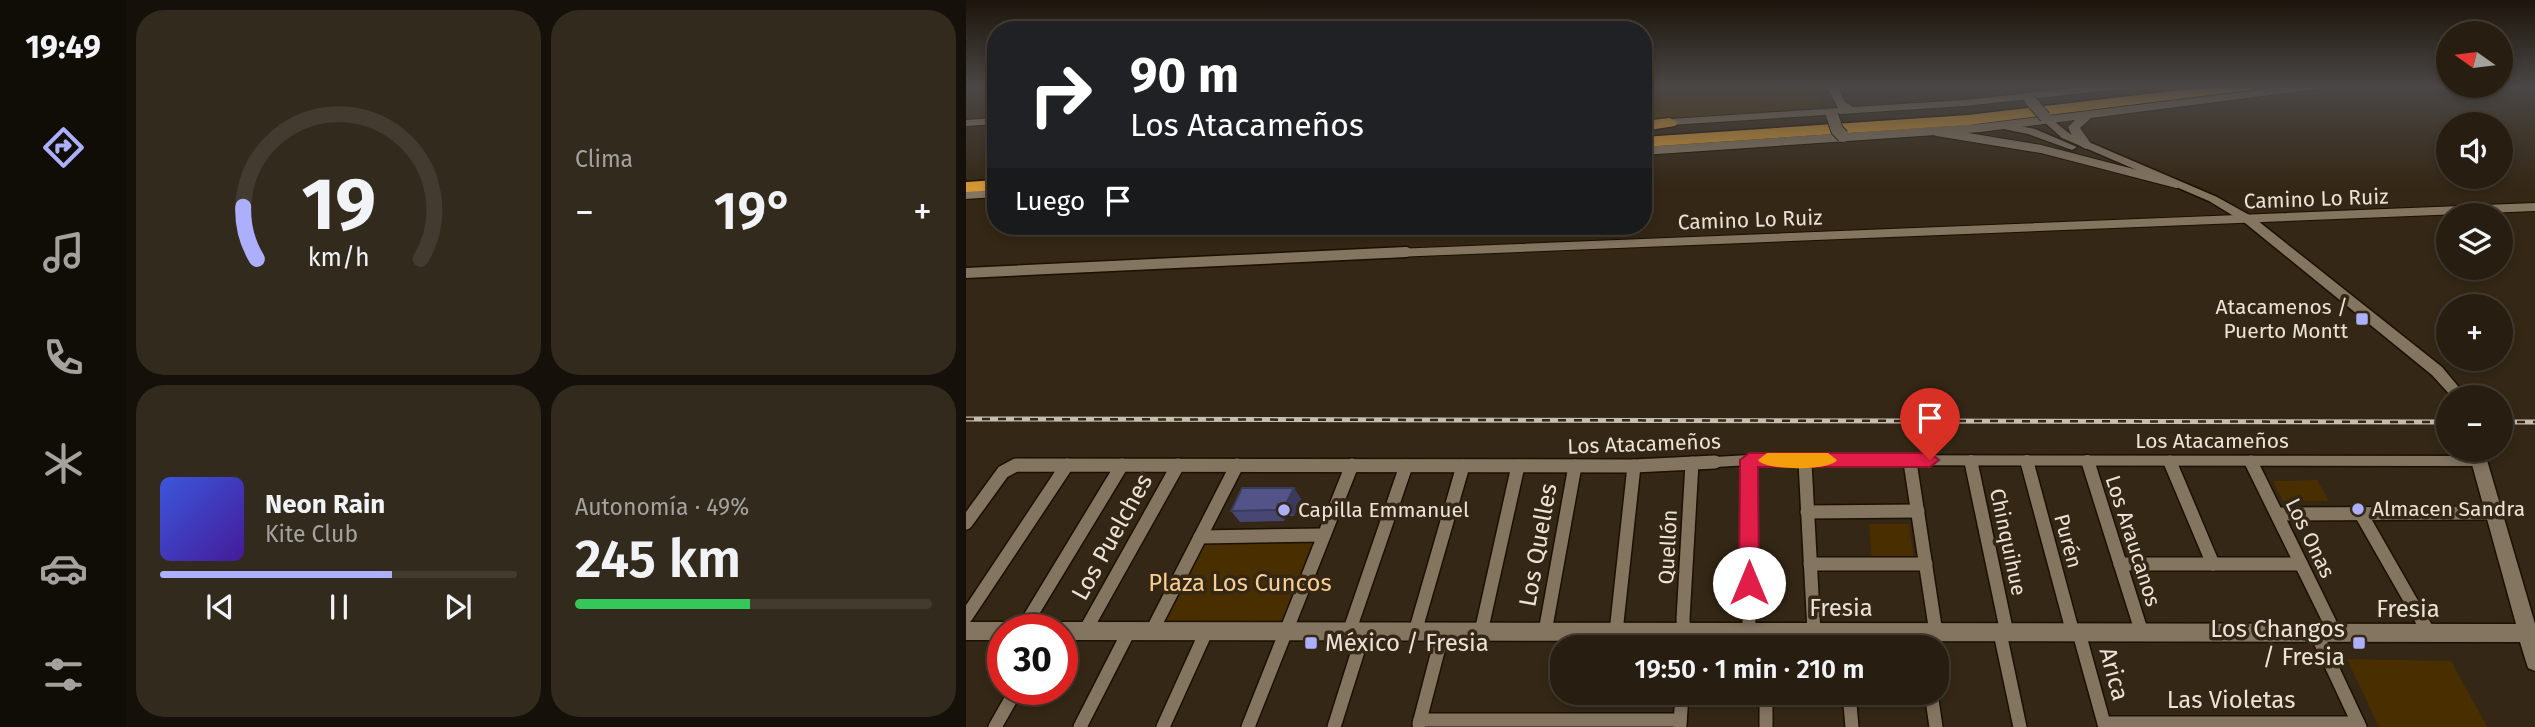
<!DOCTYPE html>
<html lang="es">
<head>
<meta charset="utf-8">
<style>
  :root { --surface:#271d10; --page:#332a1e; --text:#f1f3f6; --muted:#a4a29f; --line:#433b30; --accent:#acaffb }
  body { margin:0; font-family:"Fira Sans",sans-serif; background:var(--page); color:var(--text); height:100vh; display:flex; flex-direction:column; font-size:26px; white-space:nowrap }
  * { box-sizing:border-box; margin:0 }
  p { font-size:23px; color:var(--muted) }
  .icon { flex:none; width:38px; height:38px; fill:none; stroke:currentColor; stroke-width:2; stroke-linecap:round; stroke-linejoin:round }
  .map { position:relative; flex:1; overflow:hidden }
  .details { display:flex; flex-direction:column; gap:10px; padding:10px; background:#151009; width:840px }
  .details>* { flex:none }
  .banner { position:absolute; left:21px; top:21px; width:665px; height:214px; border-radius:28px; box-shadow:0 4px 10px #0003,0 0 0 2px var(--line); background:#202124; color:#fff; overflow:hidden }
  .needle { width:46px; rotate:284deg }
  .tools { position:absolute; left:1470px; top:21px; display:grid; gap:14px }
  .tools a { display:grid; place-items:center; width:77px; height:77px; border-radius:50%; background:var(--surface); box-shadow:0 4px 10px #0003,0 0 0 2px var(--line); font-size:35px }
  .speed { position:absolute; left:21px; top:614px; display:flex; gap:14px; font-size:35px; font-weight:700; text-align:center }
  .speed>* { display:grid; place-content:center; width:91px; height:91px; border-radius:50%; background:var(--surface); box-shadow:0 4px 10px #0003,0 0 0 2px var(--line); line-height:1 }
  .speed .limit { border:10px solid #d22; background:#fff; color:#111 }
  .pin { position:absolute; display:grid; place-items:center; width:60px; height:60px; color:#fff; margin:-72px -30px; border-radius:50% 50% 50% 0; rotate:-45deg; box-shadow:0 0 7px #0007 }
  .pin .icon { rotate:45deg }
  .me { position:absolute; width:77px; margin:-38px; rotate:0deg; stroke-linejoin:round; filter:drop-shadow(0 0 5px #0008) }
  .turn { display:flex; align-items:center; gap:24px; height:147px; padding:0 28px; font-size:32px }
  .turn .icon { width:91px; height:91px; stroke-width:2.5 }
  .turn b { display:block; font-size:49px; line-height:60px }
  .then { display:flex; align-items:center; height:66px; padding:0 28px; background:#0003; gap:14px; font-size:26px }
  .big { font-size:52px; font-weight:600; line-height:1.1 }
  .details .tile { flex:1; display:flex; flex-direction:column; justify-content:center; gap:10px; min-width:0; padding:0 24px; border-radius:28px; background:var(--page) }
  .details .dial { align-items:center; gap:0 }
  .dial svg { height:182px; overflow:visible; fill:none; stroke:var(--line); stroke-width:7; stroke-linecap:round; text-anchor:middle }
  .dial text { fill:var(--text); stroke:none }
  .song { display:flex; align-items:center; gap:21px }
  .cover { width:84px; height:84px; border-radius:10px; background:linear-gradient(135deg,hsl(230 70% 55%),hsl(260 70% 35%)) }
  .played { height:7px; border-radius:4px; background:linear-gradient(90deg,var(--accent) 65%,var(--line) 65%) }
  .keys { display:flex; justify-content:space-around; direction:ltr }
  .heat { display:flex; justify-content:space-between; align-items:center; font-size:38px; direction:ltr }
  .charge { height:10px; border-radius:5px; background:linear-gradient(90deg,#34c759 49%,var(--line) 0) }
  .details .tiles { flex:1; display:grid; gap:10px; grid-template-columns:repeat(2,1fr) }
  .trip { position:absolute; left:584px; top:635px; width:399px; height:70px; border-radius:28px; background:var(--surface); box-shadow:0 4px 10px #0003,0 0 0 2px var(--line); font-weight:600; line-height:70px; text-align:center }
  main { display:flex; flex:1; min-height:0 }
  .tab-bar { display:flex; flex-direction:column; width:126px; justify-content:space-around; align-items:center; background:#100c06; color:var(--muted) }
  .tab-bar .icon { width:49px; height:49px }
  .tab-bar .selected { color:var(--accent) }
  .tab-bar b { font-size:32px; color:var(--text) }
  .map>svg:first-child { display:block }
</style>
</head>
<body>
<main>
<nav class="tab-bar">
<b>19:49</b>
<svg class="icon selected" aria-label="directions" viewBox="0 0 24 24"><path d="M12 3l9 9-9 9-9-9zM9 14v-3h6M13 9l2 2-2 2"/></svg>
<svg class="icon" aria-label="music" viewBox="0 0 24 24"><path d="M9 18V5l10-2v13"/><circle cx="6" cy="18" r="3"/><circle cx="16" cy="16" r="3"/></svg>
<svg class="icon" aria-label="phone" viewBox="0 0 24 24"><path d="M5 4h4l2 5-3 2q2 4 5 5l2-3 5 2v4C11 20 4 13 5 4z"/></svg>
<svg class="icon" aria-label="climate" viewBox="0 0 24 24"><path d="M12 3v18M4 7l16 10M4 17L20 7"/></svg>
<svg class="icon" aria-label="car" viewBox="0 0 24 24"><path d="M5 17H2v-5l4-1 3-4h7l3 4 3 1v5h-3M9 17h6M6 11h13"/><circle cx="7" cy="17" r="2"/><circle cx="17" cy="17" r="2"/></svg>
<svg class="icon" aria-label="filters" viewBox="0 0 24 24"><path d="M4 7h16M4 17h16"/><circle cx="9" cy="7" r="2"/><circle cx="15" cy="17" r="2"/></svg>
</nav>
<section class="details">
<div class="tiles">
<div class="tile dial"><svg viewBox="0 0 100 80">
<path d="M14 69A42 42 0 1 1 86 69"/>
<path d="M14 69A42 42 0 0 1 8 46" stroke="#acaffb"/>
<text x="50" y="56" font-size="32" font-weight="700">19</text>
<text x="50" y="72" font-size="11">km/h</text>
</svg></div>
<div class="tile"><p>Clima</p>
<div class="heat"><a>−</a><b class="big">19°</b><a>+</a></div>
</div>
<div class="tile">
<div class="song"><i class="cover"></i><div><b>Neon Rain</b><p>Kite Club</p></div></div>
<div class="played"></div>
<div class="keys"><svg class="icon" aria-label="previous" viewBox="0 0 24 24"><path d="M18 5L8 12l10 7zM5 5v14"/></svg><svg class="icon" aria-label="pause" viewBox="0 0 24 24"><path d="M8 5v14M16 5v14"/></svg><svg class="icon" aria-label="next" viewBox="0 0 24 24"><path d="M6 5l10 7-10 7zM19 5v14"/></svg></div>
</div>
<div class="tile"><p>Autonomía · 49%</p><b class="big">245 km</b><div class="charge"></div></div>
</div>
</section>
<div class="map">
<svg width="1569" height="727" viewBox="0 0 1569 727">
  <rect width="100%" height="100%" fill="#342715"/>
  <g fill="#492e00">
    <polygon points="677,86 848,86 855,107 681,121 677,120"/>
    <polygon points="1351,480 1363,501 1317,501 1307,481"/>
    <polygon points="903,524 943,524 948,562 906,562"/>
    <polygon points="354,537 317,628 191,627 236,539"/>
    <polygon points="1381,659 1485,661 1521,727 1413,727"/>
  </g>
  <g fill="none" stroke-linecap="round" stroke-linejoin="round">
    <defs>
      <g id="minor-far2">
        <polyline points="971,132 1075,149 1210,184"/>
        <polyline points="404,254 1569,207"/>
      </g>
      <g id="minor-far1">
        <polyline points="0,273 440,252"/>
        <polyline points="783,460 783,464"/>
        <polyline points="839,460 839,464"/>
        <polyline points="944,460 945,464"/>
        <polyline points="1005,460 1006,464"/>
        <polyline points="1061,460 1062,464"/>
        <polyline points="1121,460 1122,464"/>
        <polyline points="1204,461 1205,464"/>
        <polyline points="1285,461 1286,464"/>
        <polyline points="716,464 783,460 1512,461"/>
      </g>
      <g id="minor">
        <polyline points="783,462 783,632"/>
        <polyline points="839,462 848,632"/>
        <polyline points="944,462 970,633"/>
        <polyline points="1005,462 1041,633"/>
        <polyline points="1061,462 1107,633"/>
        <polyline points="1122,462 1176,633"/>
        <polyline points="1204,462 1247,564"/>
        <polyline points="1285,462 1369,633"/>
        <polyline points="841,512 952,511"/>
        <polyline points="1311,514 1527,513"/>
        <polyline points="1395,514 1463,633"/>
        <polyline points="0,523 37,472 50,465 668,466 749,462"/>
        <polyline points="234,537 358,535"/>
        <polyline points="844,564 960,564"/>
        <polyline points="1154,564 1335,564"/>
        <polyline points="0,617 101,465"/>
        <polyline points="56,630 156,465"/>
        <polyline points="119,631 212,465"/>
        <polyline points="186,631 271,465"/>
        <polyline points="383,632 440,466"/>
        <polyline points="449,632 497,466"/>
        <polyline points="515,632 552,466"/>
        <polyline points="579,632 609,466"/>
        <polyline points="650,632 668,466"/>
        <polyline points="799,632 799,648"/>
        <polyline points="878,632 879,648"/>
        <polyline points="1034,633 1054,727"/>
        <polyline points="1113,633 1139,727"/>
        <polyline points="1350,633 1394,727"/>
        <polyline points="719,648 717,619 726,463"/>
        <polyline points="800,693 800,727"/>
        <polyline points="883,693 886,727"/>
        <polyline points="965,693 970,727"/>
        <polyline points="454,720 714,720"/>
        <polyline points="1138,723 1392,723"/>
        <polyline points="453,724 477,632"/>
        <polyline points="714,725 716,693"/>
        <polyline points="29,727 50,690"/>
        <polyline points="114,727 163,631"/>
        <polyline points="197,727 240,632"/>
        <polyline points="282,727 386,465"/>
        <polyline points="368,727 398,632"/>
      </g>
      <g id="tertiary">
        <polygon points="1079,114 1104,134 1251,197 1287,217 1476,367 1501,397 1486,397 1466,375 1279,223 1243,201 1096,138 1075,119 1075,115"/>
        <polygon points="1037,123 1069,129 1111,147 1106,150 1062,134 1033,128 1033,124"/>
        <polygon points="1502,450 1518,450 1569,624 1569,671 1562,668 1554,642 96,640 96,630 87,630 90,625 96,622 1550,624"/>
        <polygon points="0,622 37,622 43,625 46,630 37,630 37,640 0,640"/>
      </g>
      <g id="secondary">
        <polygon points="861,86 871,86 879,102 887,107 999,100 1126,86 1160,86 1154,89 999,106 690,126 684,123 690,120 872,108"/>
        <path d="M1326,86H1357L1351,89L1125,118L1114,128L1126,145L1120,149C1111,146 1105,135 1102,127L1109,120L1014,132L677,155V147L1014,124Z"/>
        <polygon points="30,118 30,124 0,126 0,120"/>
        <polygon points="30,189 30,197 0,199 0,191"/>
      </g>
      <g id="motorway">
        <polygon points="1250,86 1292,86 1285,90 1002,125 677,147 677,137 1002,115"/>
        <polygon points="704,118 712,123 709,126 677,131 677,121"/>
        <polygon points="30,180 30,190 0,192 0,182"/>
      </g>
    </defs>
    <use href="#minor-far2" stroke="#1b1001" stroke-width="10"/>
    <use href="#minor-far1" stroke="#1b1001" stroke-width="13"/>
    <use href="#minor" stroke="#1b1001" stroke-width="16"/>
    <use href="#tertiary" stroke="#1b1001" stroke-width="3"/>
    <use href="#secondary" stroke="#1b1001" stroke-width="2"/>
    <use href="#motorway" stroke="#1b1001" stroke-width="3"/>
    <use href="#minor-far2" stroke="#847561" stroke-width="8"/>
    <use href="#minor-far1" stroke="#847561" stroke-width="10"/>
    <use href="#minor" stroke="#847561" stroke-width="13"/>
    <use href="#tertiary" fill="#847561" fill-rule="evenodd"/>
    <use href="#secondary" fill="#847561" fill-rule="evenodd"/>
    <use href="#motorway" fill="#d59733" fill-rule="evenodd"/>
    <defs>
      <g id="rail">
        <polyline points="0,419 1482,422"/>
        <polyline points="1535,422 1569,422"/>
      </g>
    </defs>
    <use href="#rail" stroke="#c6bdb1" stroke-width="5"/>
    <use href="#rail" stroke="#342715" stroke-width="2.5" stroke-dasharray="8" stroke-linecap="butt"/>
    <defs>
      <polyline id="tertiary-bridge" points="1064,100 1079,117"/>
      <polyline id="secondary-bridge" points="866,115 871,130 877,136"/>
    </defs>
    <use href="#tertiary-bridge" stroke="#1b1001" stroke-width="13" stroke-linecap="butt"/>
    <use href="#secondary-bridge" stroke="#1b1001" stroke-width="14" stroke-linecap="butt"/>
    <use href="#tertiary-bridge" stroke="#847561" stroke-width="11"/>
    <use href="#secondary-bridge" stroke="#847561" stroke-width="12"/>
  </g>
  <polygon fill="#474774" points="328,488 335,499 328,516 320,516 318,521 274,522 265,511"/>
  <g fill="#3a3a5e">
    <polygon points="328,488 335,499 328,516 320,504"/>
    <polygon points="312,504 320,516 318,521 310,510"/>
  </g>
  <polygon fill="#535387" stroke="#3a3a5e" stroke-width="2" points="276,488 328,488 320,504 312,504 310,510 265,511"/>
  <linearGradient id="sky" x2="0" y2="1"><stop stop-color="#1d150c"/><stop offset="0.46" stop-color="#4a4746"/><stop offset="1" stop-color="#4a4746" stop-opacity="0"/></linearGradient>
  <rect width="1569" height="188" fill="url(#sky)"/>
  <polygon fill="#e11d48" stroke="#92132f" stroke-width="2" points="783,453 964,453 973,460 964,467 792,467 793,583 790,589 783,592 776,589 773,583 774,460"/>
  <path fill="#f59e0b" d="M801,453H862L871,460C865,471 798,471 792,460Z"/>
  <g fill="#acaffb" stroke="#342715" stroke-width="2.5">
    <rect x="1389" y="312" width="14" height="14" rx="3.5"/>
    <circle cx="1392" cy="509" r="7"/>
    <circle cx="318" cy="510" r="7"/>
    <rect x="338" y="636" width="14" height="14" rx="3.5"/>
    <rect x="1386" y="636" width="14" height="14" rx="3.5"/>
  </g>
  <g text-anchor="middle" stroke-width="7" stroke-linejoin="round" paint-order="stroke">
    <g font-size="21" fill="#ebe3d8" stroke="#342715">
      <text transform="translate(1350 199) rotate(-2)" y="7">Camino Lo Ruiz</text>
      <text transform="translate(784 220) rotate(-2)" y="7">Camino Lo Ruiz</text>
      <text x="1246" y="448">Los Atacameños</text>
      <text transform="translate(678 444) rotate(-2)" y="7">Los Atacameños</text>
      <text transform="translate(1344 538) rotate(64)" y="7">Los Onas</text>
      <text transform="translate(1102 541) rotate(75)" y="7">Purén</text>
      <text transform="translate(1167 541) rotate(72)" y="7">Los Araucanos</text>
      <text transform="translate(1042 542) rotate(78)" y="7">Chinquihue</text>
      <text transform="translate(702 547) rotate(-87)" y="7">Quellón</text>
    </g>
    <g font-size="21" fill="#ebe3d8" stroke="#342715" text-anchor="start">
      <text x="1382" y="314" text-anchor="end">Atacamenos /<tspan x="1382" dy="24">Puerto Montt</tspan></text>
      <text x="1406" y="516">Almacen Sandra</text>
      <text x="332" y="517">Capilla Emmanuel</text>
    </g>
    <g font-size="24" fill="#ebe3d8" stroke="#342715">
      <text transform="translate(146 537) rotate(-61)" y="8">Los Puelches</text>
      <text transform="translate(572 545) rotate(-80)" y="8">Los Quelles</text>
      <text x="875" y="616">Fresia</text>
      <text x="1442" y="617">Fresia</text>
      <text transform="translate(1148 674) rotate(75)" y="8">Arica</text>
      <text x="1265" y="708">Las Violetas</text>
    </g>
    <g font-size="24" fill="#f9ce93" stroke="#342715">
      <text x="274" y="591">Plaza Los Cuncos</text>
    </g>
    <g font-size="24" fill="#ebe3d8" stroke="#342715" text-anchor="end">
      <text x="1379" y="637">Los Changos<tspan x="1379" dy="28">/ Fresia</tspan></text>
      <text x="359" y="651" text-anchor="start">México / Fresia</text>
    </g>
  </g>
</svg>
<div class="tools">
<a><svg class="needle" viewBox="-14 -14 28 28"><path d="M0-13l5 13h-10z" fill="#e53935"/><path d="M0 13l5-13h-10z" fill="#a4a29f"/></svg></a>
<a><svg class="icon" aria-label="sound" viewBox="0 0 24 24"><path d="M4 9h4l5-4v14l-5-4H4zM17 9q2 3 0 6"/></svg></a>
<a><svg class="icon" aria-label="layers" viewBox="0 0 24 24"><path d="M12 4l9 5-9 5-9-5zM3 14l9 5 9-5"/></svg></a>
<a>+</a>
<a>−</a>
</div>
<div class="speed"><div class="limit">30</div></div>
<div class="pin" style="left:964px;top:460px;background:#d93025"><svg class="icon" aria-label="arrive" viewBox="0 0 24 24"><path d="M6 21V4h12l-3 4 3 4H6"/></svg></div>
<svg class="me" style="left:783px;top:583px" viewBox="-20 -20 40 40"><circle r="19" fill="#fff"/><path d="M0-13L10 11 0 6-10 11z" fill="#e11d48"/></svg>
<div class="trip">19:50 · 1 min · 210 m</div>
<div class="banner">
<div class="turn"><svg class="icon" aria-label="right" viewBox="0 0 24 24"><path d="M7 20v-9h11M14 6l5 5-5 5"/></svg><div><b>90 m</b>Los Atacameños</div></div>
<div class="then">Luego<svg class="icon" aria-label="arrive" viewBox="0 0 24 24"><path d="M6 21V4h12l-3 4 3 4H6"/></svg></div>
</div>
</div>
</main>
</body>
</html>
